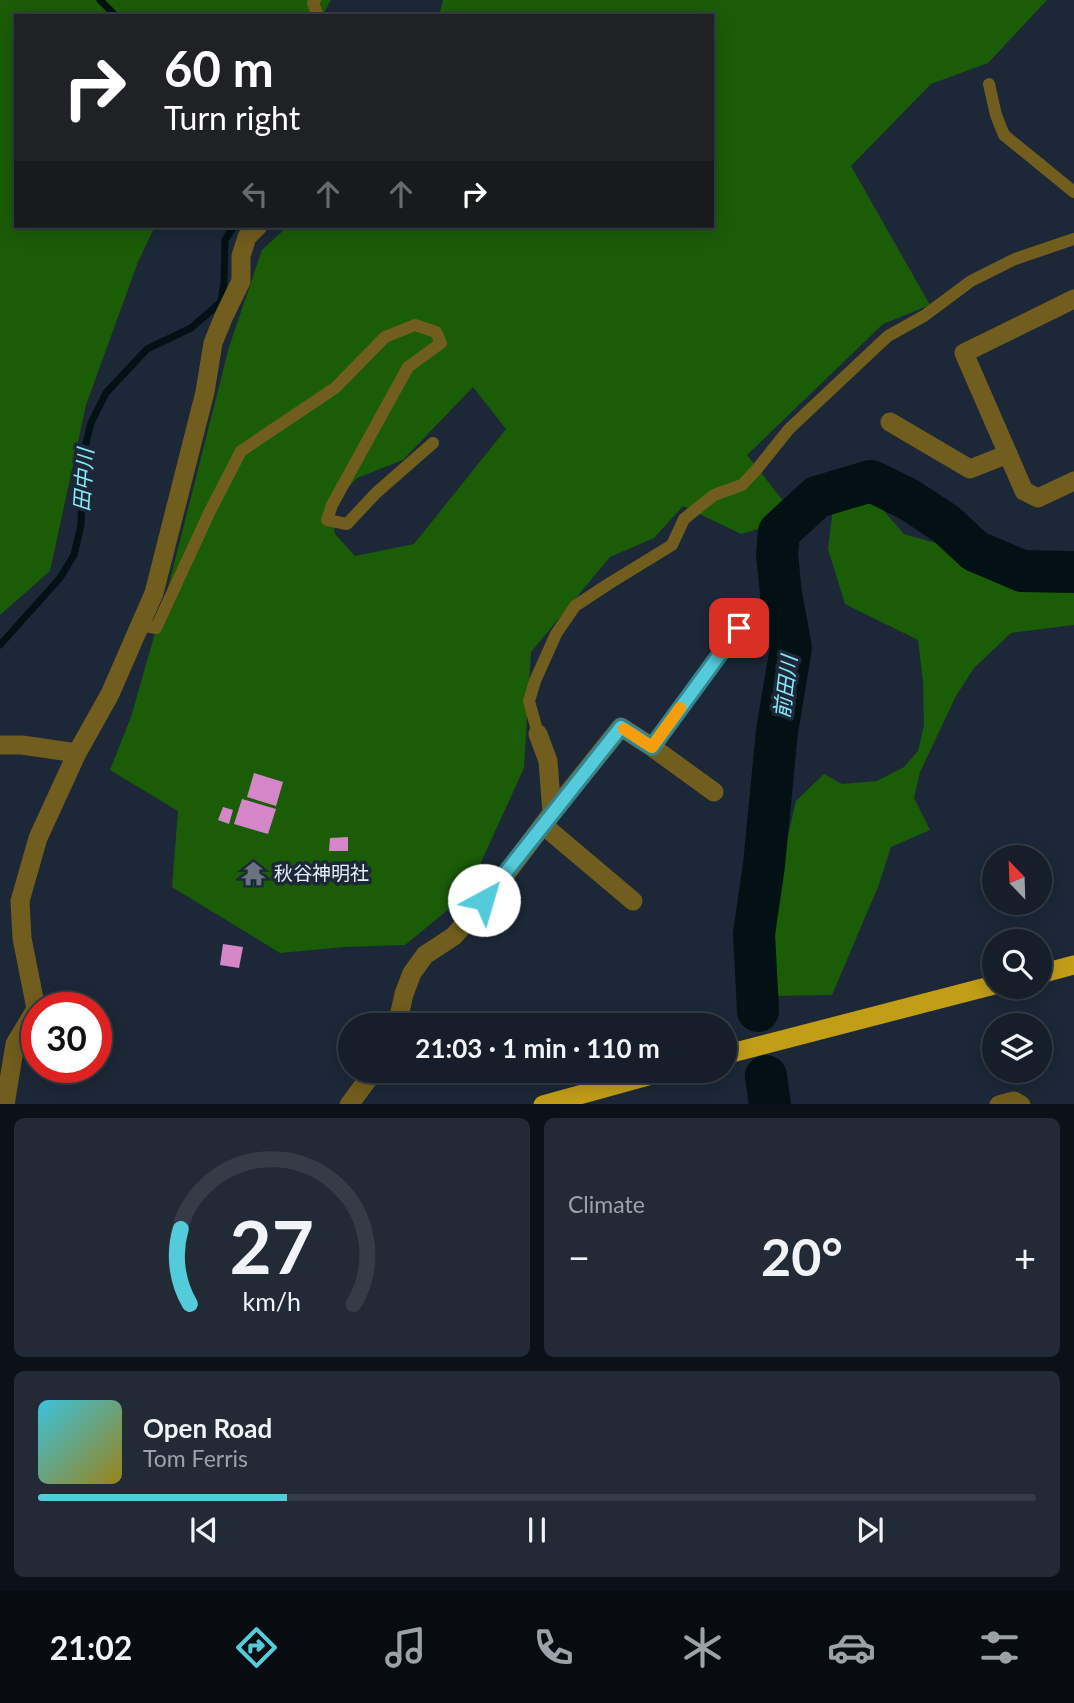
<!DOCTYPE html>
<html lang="en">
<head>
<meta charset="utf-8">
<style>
  :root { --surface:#151e29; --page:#222b35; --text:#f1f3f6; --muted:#9da2a8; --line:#343c46; --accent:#53cbda }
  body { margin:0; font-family:Lato,"Noto Sans JP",sans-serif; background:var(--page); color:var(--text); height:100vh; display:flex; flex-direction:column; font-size:26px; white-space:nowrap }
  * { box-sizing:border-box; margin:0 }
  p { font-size:23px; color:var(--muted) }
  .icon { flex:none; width:38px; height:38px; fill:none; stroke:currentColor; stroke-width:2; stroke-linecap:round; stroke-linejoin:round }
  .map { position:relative; height:1104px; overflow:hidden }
  .side { display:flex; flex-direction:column; gap:14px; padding:14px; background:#0c1017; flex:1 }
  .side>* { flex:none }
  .top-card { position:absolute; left:14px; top:14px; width:700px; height:214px; border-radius:0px; box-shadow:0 4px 18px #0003,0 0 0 2px var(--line); background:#202124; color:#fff; overflow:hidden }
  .needle { width:46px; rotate:337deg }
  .fabs { position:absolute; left:982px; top:845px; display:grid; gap:14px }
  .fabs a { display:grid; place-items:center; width:70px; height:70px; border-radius:50%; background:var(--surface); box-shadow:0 4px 18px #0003,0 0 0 2px var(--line); font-size:35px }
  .speed { position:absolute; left:21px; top:992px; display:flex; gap:14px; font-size:35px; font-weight:700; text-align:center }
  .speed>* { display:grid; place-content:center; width:91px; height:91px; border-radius:50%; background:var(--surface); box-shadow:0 4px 18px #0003,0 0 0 2px var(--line); line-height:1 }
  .speed .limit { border:10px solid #d22; background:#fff; color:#111 }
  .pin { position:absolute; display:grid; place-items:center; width:60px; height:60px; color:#fff; margin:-30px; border-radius:14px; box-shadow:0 4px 10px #0006 }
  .me { position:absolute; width:77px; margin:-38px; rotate:39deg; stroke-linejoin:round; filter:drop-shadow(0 0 5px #0008) }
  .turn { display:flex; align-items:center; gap:24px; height:147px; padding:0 35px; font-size:32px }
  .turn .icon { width:91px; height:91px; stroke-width:2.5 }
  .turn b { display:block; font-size:49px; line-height:60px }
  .lanes { display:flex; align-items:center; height:66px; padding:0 35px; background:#0003; justify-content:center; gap:35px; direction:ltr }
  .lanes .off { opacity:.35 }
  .big { font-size:52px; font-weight:700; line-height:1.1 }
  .side .tile { flex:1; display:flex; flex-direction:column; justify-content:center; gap:10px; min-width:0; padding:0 24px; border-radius:10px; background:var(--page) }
  .side .dial { align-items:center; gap:0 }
  .dial svg { height:182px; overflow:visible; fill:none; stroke:var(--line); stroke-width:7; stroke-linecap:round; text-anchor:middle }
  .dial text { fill:var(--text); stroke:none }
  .song { display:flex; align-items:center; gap:21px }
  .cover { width:84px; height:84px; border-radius:10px; background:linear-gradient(135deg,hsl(190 70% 55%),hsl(50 70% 35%)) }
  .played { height:7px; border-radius:4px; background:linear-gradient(90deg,var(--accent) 25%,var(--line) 25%) }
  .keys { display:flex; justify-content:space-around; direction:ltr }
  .heat { display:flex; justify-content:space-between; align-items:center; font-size:38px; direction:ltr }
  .side .tiles { flex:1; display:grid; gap:14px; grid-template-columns:1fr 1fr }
  .tile:last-child { grid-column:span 2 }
  .trip { position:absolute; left:338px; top:1013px; width:399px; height:70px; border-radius:35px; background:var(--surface); box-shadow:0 4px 18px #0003,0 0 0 2px var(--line); font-weight:700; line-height:70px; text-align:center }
  .tab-bar { display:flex; height:112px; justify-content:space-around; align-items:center; background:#080c10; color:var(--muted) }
  .tab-bar .icon { width:49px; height:49px }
  .tab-bar .on { color:var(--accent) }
  .tab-bar b { font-size:32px; color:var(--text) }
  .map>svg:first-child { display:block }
</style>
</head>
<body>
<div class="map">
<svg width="1074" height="1105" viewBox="0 0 1074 1105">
  <rect width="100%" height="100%" fill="#1c2837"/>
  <g fill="#1b5c07" fill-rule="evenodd">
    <polygon points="0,0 331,0 322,16 16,16 16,226 155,226 138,262 86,405 50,571 0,615"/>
    <path d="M443,0H1047L988,63L931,84L851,166L930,305L883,324L747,455L784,502L767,526L741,534L683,506L654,538L610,557L531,652L524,768L466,895L405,945L344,947L280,953L172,887L178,811L110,770L131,717L169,584L229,347L262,250L288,226H712V16H439ZM473,387L506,429L414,544L355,556L335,534L332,505L357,478L403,460Z"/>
    <polygon points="877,503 904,534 939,544 1045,590 1074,585 1074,625 1011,633 974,668 956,696 920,772 914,798 930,830 891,847 878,887 832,995 771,996 763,945 796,801 824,774 842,784 877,781 904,767 918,751 924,725 923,681 918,640 845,604 828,549 833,508"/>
  </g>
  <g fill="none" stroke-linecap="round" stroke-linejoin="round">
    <g stroke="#011114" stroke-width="7">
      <polyline points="100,0 116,16"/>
      <polyline points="0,645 60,578 74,555 81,525 83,455 91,423 106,393 147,349 191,328 221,302 224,282 225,240 234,226"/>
    </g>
    <g stroke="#011114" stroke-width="42">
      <polyline points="758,1011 754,934 764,865 777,731 791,648 781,594 777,554 779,532 817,497 871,481 908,499 946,524 975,551 1022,571 1074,572"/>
      <polyline points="766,1076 770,1105"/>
    </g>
  </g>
  <g fill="#d586c8">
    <polygon points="254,773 283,782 276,806 247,797"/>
    <polygon points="242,799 276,809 268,834 234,824"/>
    <polygon points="223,807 233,810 229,824 218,820"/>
    <polygon points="348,837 348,851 329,851 330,838"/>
    <polygon points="223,944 243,947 239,968 220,965"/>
  </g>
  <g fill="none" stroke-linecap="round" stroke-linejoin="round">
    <g stroke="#715d1d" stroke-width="12">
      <polyline points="315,0 313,3 318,16"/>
      <polyline points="989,84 996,115 1004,135 1074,192"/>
      <polyline points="140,625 156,628 210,511 241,451 335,388 385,337 415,325 436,332 441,343 408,367 332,505 327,520 347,524 376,493 433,443"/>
      <polyline points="538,734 529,701 535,681 556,634 575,606 610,583 672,545 684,519 714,495 742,485 757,469 789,429 888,336 924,316 971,281 1015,259 1074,239"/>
      <polyline points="652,747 739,628"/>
    </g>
    <g stroke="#715d1d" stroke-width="19">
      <polyline points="1074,299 964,353 1024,491 1038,498 1074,481"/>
      <polyline points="890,422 970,469 1008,454"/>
      <polyline points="0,745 22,745 77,753"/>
      <polyline points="552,813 621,727 652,747 714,792"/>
      <polyline points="543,825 633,901"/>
      <polyline points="397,1026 404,994 412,973 425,955 454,936 500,882 552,813 548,761 538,734"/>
      <polyline points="5,1105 15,1044 36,1009 22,938 20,901 38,838 77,753 110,694 154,593 205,392 213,343 224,316 241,281 241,256 247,237 258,226"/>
      <polyline points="349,1105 374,1071"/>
      <polyline points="999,1105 1014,1101 1021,1105"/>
    </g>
    <g stroke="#c29e17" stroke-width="19">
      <polyline points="1040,974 1074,965"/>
      <polyline points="724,1055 994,985"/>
      <polyline points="543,1105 666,1071"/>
    </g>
  </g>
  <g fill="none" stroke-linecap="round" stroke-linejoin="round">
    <defs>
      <polyline id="route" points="484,900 621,727 652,747 739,628"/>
    </defs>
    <use href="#route" stroke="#36848e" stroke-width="18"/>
    <use href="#route" stroke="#53cbda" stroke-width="12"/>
    <polyline stroke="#f59e0b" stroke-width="12" points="624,729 652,747 680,708"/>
  </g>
  <defs>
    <symbol id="temple-bare" viewBox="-9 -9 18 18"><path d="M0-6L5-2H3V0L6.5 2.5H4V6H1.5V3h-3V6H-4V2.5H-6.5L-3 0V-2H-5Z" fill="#6b7280" stroke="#1c2837" stroke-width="2.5" paint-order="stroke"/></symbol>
  </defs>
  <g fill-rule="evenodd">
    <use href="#temple-bare" x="236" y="856" width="35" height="35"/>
  </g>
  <g text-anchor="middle" stroke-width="7" stroke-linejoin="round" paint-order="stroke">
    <g font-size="19" fill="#e7eff9" stroke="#1c2837" text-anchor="start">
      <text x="274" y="880">秋谷神明社</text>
    </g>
    <g font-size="21" font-style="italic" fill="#87eaf9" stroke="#1c2837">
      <text transform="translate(84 480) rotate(-86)" y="7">田中川</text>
      <text transform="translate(786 687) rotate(-83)" y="7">前田川</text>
    </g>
  </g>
</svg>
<div class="fabs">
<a><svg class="needle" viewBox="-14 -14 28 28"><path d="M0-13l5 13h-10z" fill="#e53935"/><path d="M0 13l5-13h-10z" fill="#9da2a8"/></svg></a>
<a><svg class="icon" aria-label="search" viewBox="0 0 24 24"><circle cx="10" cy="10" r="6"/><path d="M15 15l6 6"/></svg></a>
<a><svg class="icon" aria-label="layers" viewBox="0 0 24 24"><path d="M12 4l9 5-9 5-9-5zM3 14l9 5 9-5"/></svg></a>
</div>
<div class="speed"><div class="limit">30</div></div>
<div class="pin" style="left:739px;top:628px;background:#d93025"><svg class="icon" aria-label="arrive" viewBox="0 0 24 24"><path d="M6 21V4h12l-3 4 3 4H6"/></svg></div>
<svg class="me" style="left:484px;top:900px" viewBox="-20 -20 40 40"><circle r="19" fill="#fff"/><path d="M0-13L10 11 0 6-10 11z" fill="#53cbda"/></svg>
<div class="trip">21:03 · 1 min · 110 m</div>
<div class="top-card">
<div class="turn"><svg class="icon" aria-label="right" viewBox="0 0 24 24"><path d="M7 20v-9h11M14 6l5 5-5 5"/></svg><div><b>60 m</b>Turn right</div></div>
<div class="lanes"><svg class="icon off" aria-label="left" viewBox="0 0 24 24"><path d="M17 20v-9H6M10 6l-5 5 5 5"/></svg><svg class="icon off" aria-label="ahead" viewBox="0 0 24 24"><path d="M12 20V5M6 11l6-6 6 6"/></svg><svg class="icon off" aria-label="ahead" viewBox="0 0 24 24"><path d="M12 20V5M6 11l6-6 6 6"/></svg><svg class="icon" aria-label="right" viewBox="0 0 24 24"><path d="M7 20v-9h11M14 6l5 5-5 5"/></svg></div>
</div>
</div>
<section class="side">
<div class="tiles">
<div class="tile dial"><svg viewBox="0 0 100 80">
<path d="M14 69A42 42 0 1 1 86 69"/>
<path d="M14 69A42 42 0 0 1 10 36" stroke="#53cbda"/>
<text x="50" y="56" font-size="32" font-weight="700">27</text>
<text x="50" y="72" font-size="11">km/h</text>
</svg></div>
<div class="tile"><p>Climate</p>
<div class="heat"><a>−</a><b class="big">20°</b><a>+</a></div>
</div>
<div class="tile">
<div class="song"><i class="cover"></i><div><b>Open Road</b><p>Tom Ferris</p></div></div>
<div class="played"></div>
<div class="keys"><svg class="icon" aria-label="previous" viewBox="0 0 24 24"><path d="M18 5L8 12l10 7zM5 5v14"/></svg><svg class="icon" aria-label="pause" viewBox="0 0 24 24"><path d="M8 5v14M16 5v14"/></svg><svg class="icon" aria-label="next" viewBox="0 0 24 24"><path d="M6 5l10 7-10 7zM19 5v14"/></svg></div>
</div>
</div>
</section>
<nav class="tab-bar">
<b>21:02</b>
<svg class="icon on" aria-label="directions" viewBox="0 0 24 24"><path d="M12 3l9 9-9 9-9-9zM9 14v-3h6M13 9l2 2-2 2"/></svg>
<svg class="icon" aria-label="music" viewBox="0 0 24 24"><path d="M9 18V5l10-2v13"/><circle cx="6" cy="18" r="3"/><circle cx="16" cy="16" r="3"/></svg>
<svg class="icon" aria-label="phone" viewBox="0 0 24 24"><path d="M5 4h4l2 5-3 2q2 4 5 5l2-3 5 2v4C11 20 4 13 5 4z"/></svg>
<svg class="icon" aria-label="climate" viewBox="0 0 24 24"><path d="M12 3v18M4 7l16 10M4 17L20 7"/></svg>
<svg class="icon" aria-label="car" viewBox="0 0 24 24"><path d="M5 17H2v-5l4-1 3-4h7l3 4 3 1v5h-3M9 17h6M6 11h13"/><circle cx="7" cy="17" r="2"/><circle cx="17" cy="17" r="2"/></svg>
<svg class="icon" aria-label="filters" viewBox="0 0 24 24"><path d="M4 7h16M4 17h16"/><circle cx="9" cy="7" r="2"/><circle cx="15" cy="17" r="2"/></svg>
</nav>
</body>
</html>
